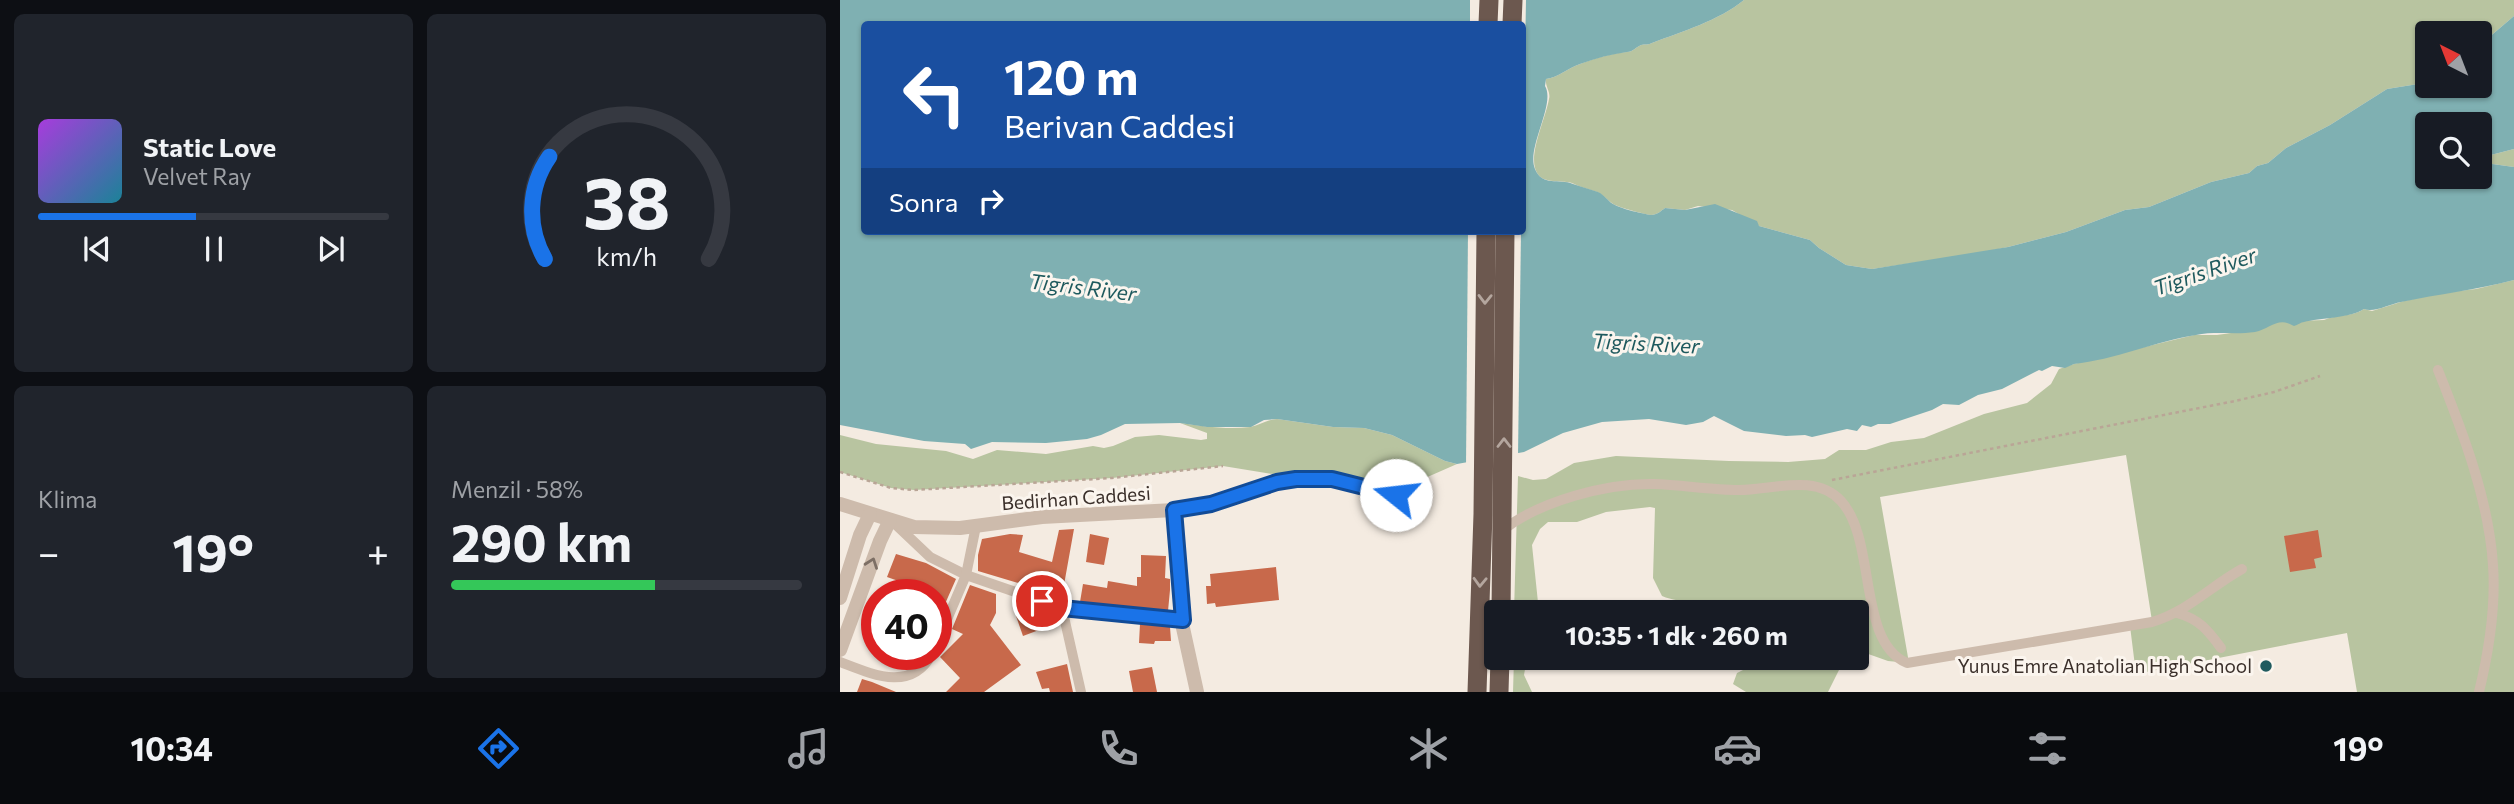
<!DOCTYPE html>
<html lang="tr">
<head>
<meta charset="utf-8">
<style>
  :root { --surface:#171b24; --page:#20242c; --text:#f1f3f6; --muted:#9ea1a6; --line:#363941; --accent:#1a73e8 }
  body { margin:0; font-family:Commissioner,sans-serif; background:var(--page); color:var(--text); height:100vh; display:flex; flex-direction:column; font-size:26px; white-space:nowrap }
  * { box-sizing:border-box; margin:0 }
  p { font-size:23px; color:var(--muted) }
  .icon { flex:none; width:38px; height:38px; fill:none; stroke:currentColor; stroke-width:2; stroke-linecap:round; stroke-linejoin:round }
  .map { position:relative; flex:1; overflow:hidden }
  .panel { display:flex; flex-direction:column; gap:14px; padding:14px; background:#0d0f14; width:840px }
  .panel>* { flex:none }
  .top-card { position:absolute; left:21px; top:21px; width:665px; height:214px; border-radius:7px; box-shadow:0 2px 5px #0004; background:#1a4fa0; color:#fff; overflow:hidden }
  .needle { width:46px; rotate:318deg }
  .tools { position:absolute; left:1575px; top:21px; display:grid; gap:14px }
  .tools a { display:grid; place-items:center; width:77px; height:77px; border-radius:7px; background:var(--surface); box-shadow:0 2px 5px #0004; font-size:35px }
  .speed { position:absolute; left:21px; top:579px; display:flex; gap:14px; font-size:35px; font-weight:700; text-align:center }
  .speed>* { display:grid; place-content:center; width:91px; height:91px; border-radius:50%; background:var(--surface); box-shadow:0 2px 5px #0004; line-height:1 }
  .speed .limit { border:10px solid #d22; background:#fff; color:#111 }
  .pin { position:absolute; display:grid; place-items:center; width:60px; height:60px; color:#fff; margin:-30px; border:4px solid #fff; border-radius:50%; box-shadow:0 2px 7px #0007 }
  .me { position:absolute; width:77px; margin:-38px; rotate:286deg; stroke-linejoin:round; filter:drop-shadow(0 0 5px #0008) }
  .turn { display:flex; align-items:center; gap:24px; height:147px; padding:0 28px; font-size:32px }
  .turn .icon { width:91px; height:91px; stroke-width:2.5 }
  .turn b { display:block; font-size:49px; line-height:60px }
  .then { display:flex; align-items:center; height:66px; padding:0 28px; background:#0003; gap:14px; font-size:26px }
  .big { font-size:52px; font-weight:700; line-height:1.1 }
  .panel .widget { flex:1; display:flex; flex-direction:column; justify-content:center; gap:10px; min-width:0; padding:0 24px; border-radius:10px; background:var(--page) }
  .panel .dial { align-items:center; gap:0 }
  .dial svg { height:182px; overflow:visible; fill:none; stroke:var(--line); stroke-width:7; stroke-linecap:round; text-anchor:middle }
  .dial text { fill:var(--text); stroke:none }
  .song { display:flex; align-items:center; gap:21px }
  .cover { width:84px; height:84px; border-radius:10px; background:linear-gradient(135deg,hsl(280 70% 55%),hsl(190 70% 35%)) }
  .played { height:7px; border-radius:4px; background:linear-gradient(90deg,var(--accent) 45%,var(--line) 45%) }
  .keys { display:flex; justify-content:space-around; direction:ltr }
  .heat { display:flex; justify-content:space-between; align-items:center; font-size:38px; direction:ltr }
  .charge { height:10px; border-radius:5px; background:linear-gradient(90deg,#34c759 58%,var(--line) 0) }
  .panel .tiles { flex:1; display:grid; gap:14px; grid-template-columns:repeat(2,1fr) }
  .trip { position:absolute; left:644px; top:600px; width:385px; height:70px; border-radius:7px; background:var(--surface); box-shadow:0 2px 5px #0004; font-weight:700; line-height:70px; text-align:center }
  .tab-bar { display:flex; height:112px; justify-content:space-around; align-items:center; background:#090b0e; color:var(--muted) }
  .tab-bar .icon { width:49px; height:49px }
  .tab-bar .active { color:var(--accent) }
  .tab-bar b { font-size:32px; color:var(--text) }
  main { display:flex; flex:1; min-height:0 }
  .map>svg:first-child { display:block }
</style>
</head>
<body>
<main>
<section class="panel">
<div class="tiles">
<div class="widget">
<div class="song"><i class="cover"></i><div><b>Static Love</b><p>Velvet Ray</p></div></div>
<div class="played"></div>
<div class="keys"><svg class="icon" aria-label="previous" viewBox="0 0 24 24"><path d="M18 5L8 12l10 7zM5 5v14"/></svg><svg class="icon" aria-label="pause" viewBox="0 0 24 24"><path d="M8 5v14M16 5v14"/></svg><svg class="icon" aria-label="next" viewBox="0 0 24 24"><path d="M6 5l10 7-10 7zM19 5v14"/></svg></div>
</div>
<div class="widget dial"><svg viewBox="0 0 100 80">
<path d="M14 69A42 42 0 1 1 86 69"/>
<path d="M14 69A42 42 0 0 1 16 24" stroke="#1a73e8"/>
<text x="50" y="56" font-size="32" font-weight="700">38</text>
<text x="50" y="72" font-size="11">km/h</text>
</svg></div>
<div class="widget"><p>Klima</p>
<div class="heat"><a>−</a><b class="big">19°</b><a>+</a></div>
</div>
<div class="widget"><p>Menzil · 58%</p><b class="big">290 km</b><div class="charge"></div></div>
</div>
</section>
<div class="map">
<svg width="1674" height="692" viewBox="0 0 1674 692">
  <rect width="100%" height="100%" fill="#f4ebe1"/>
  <g fill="#b8c4a0">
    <path d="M904,0H1674V16L1640,45V33H1587V78L1578,84L1547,89L1490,125L1446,148L1428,163L1417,166L1409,173L1371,182L1309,207L1285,210L1226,232L1168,247L1134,254L1032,269L1006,265L979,248L970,240L919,226L892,210L858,206L845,210L825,208C821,211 817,215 811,215C803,214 782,208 775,205C768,201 764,195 757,192C749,189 740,187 732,183C719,179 700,186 695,168C690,150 706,117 709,99C711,92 705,87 706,79C719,77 728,68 740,64C756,58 772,53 787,52C793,52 796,47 801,45C805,44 809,45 812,43C843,31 878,21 904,0Z"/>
    <polygon points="1674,149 1674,167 1645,163 1647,156"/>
    <path d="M1674,280V692H1517L1507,633L1296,674L1290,626L1312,621L1286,455L1040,497L1069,663L1048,661L1017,650V612H881C863,601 842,604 822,596L813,578L815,508L810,507L766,512L737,522H708L700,529L692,545L699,612H674L678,476L693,480L706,479L734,463L776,456L889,461L948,462L985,459L999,450H1026L1051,442L1084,438L1144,414L1187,403L1211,384L1219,369L1234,364L1354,335H1377L1405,331L1413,332L1436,322L1484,320C1496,314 1513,317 1524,309L1532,311L1564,301L1601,293L1636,289Z"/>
    <path d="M437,419L493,427L524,428L552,435L605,461L617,464L551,493L383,466L272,478L74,490L51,488L0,472V435L36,444L106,451L133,459L157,450L206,454L253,446L264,448L273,446L295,437L319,435L361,440L367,439V433L340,423C362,426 387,430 410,427C420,425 425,420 437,419Z"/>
    <polygon points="674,658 687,658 684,675 692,692 673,692"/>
    <polygon points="919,658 1005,658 988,692 906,692 893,684 897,673 915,664"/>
  </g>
  <path fill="#7fb0b2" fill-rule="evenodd" d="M0,0H904C878,21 843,31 812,43C809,45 805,44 801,45C796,47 793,52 787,52C772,54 756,58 740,64C728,68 719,77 706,79L705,86C716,104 686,148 695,169C702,187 719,178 733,184C741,187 750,189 758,192C765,195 768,202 775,205C782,209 804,214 811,215C817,215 821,211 825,208L845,210L875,204L917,221L919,226L970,240L979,248L1006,265L1032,269L1168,247L1226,232L1285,210L1309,207L1371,182L1409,173L1417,166L1428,163L1446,148L1490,125L1547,89L1578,84L1587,78V86H1640V45L1674,16V149L1647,156L1645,163L1674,167V280C1636,290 1599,294 1561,302C1550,304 1534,313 1524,309C1511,318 1479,318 1464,322C1461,322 1458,325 1454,326C1438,316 1430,329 1415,332C1396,335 1375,331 1356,335C1317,341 1273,360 1234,364L1225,368L1212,366L1202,371L1199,370L1162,389L1138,395L1119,405L1103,404L1092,410L1050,424H1038L1031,427L1022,425L1017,431L1007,429L972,437L965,435L946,436L904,431L874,416L863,422L846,425L809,419L762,422L723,433L684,452L617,464L605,461L552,435L524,428L493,427L437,419L424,420L411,427H367L340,423L285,424L261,435L247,439L206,443L152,442L131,449L125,444L84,441L0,425ZM24,24H682V231H24ZM1587,124H1640V177H1587Z"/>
  <g fill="#f4ebe1">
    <polygon points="630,0 686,0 683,164 682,24 630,24"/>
    <polygon points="628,231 681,231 678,456 626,467"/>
  </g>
  <g fill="#c8694b">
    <polygon points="234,529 222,596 138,571 138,555 142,539 170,534 183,535 179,552 212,562 219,530"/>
    <polygon points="1478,530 1482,557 1474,559 1476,568 1450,572 1444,536"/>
    <polygon points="250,534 269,538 264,565 246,562"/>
    <polygon points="56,554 86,563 116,579 97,622 96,595 88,595 90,592 47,577"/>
    <polygon points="301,555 326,556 325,578 330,579 330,590 328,611 240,602 243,584 267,588 268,581 297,586 297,577 301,577"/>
    <polygon points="436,567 439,600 376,607 375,603 367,604 366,586 371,586 370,574"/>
    <polygon points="130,585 156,594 156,613 150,625 181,665 144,692 106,692 120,678 100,657 123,634 112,629"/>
    <polygon points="192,610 199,630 183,636 176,616"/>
    <polygon points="300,624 330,627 331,641 315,641 314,644 299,643"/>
    <polygon points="227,664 233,692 210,692 209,688 202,689 196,672"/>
    <polygon points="312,667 317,692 293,692 289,671"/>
    <polygon points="22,679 32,682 56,692 17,692"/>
  </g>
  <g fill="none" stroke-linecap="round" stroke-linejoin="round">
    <g stroke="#b9a596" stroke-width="2.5" stroke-dasharray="3.5 3.5" stroke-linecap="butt">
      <polyline points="0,472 51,488 74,490 272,478 383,466"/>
      <polyline points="992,480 1395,401 1434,392 1480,376"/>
    </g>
    <g stroke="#cdbbac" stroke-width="10">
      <path d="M1598,370C1622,430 1649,500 1653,565C1656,608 1649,651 1639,692"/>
      <polyline points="52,521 90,557 126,575 222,608 343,620"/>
      <path d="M663,530C700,501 767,483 814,484C843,485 871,490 899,490C933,490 975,473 1001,501C1037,540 1017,642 1067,663L1312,622C1347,612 1371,586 1402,569"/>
      <polyline points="222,608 241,692"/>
      <path d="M1337,613C1359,619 1368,630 1381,648"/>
      <polyline points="96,645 126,575 136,526"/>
      <path d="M0,662C34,675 71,692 92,654"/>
    </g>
    <g stroke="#cdbbac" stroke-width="14">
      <polyline points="0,504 74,527 120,528 202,517 334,510 371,504 437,482 456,479 492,479 556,495"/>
      <polyline points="334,510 343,628 357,692"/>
      <polyline points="0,598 20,535 30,514"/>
      <polyline points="0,650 40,541 50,520"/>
    </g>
    <g stroke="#6c584f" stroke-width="19">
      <polyline points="648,24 649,0"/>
      <polyline points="672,24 673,0"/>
      <polyline points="661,612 665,231"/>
      <polyline points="637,692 643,514 646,231"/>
      <polyline points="659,692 660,658"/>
    </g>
  </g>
  <defs><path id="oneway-chevron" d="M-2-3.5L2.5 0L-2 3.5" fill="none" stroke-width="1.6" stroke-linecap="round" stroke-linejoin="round" transform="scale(1.75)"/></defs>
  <g stroke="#b4a69e">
    <use href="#oneway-chevron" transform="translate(645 299) rotate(91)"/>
    <use href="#oneway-chevron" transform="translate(664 443) rotate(-90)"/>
    <use href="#oneway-chevron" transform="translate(640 582) rotate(92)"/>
  </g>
  <use stroke="#7d6f65" href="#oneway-chevron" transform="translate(32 563) rotate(-70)"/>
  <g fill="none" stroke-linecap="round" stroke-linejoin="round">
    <defs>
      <polyline id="route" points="202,601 222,608 343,620 334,510 371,504 437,482 456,479 492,479 556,495"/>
    </defs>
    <use href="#route" stroke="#114b97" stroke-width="18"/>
    <use href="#route" stroke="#1a73e8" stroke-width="12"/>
  </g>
  <circle fill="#1f5a5e" stroke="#fbf5ee" stroke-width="2.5" cx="1426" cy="666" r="7"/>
  <g text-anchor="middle" stroke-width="6" stroke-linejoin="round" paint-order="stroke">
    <g font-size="19" fill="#3b302b" stroke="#fbf5ee">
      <text transform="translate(236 498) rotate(-4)" y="7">Bedirhan Caddesi</text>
    </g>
    <g font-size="19" fill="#3b302b" stroke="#fbf5ee" text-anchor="end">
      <text x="1412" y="673">Yunus Emre Anatolian High School</text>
    </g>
    <g font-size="21" font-style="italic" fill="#1f5a5e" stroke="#fbf5ee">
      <text transform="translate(1365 272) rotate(-19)" y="7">Tigris River</text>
      <text transform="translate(243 288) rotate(7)" y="7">Tigris River</text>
      <text transform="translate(806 344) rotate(3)" y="7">Tigris River</text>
    </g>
  </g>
</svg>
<div class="tools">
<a><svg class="needle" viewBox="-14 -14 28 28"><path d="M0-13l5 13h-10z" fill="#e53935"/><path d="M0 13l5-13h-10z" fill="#9ea1a6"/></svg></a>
<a><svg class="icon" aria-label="search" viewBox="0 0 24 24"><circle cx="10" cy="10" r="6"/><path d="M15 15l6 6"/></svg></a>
</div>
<div class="speed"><div class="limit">40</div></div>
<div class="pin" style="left:202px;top:601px;background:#d93025"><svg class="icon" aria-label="arrive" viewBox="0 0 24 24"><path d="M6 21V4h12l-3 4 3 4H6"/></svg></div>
<svg class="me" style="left:556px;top:495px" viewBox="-20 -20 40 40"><circle r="19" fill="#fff"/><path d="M0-13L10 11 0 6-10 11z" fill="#1a73e8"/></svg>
<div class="trip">10:35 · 1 dk · 260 m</div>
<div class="top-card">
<div class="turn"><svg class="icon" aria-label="left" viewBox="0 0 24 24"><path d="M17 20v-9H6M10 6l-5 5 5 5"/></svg><div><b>120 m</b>Berivan Caddesi</div></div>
<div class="then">Sonra<svg class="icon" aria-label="right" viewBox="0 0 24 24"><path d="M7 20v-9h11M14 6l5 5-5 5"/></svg></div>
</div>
</div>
</main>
<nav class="tab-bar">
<b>10:34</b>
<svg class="icon active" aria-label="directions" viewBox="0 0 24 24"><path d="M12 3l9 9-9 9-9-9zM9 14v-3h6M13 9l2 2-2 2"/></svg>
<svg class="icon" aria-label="music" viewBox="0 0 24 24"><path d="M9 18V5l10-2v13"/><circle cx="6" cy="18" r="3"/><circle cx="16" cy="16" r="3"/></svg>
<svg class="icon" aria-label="phone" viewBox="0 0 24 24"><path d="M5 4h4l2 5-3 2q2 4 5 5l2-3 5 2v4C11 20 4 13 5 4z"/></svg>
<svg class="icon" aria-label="climate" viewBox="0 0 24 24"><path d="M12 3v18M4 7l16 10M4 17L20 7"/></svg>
<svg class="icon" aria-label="car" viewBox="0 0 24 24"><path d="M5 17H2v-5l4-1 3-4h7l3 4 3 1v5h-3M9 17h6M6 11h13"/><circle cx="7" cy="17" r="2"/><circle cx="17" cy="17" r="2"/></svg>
<svg class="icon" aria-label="filters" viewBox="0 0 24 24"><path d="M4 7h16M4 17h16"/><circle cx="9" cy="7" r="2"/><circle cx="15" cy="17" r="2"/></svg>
<b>19°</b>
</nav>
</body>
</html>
